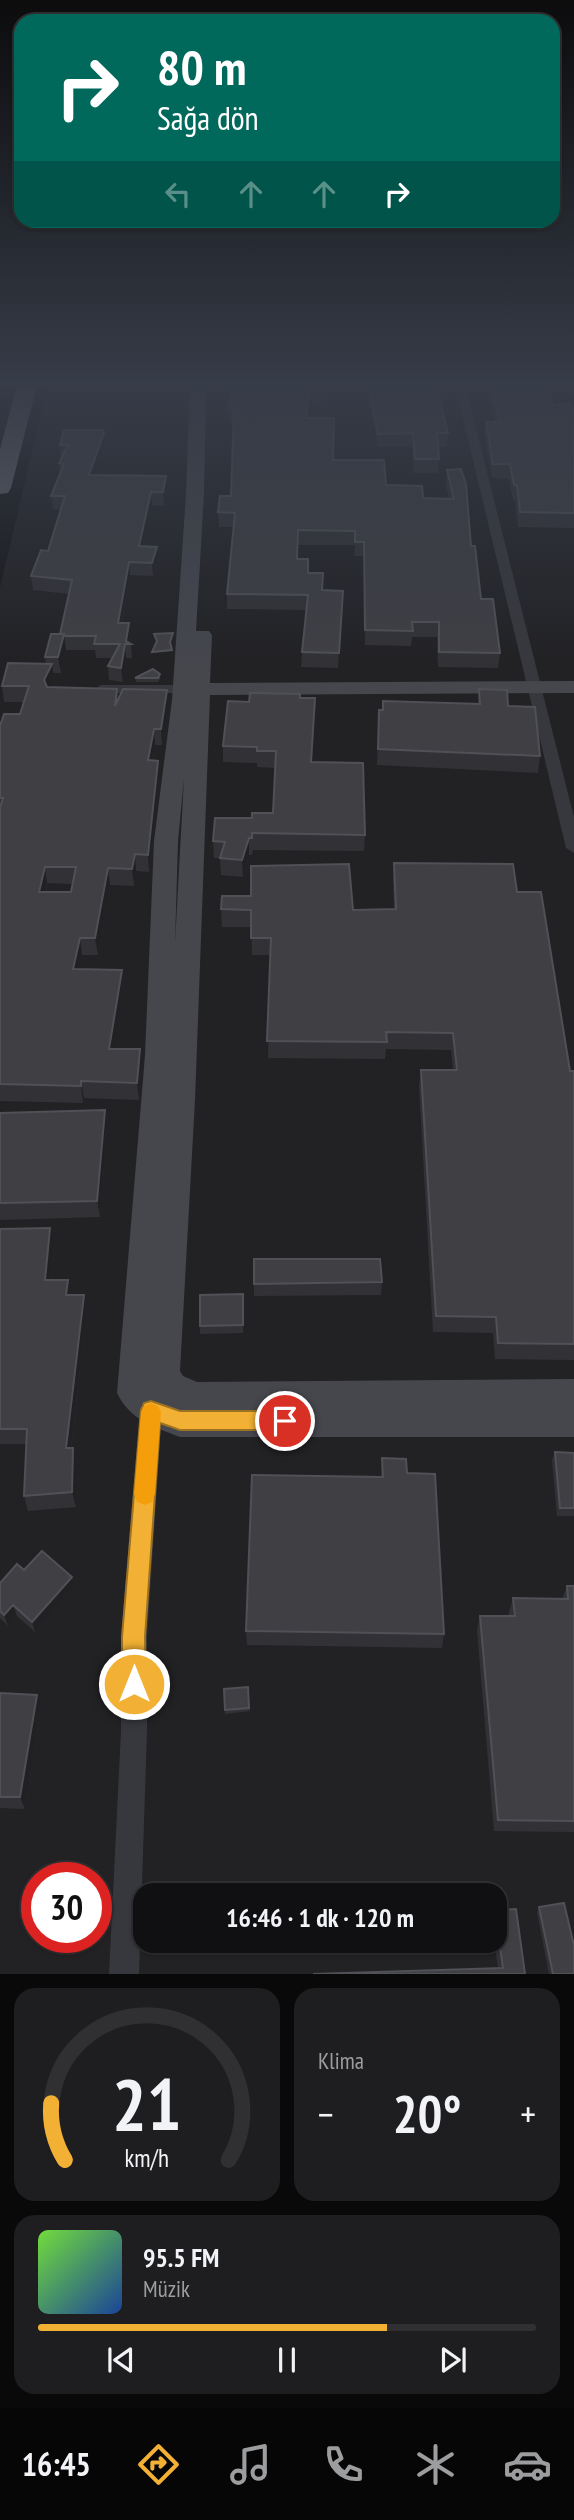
<!DOCTYPE html>
<html lang="tr">
<head>
<meta charset="utf-8">
<style>
  :root { --surface:#101012; --page:#1e1e20; --text:#f1f3f6; --muted:#9c9d9f; --line:#303032; --accent:#f2b134 }
  body { margin:0; font-family:"PT Sans Narrow",sans-serif; background:var(--page); color:var(--text); height:100vh; display:flex; flex-direction:column; font-size:26px; white-space:nowrap }
  * { box-sizing:border-box; margin:0 }
  p { font-size:23px; color:var(--muted) }
  .icon { flex:none; width:38px; height:38px; fill:none; stroke:currentColor; stroke-width:2; stroke-linecap:round; stroke-linejoin:round }
  .map { position:relative; height:1974px; overflow:hidden }
  .side { display:flex; flex-direction:column; gap:14px; padding:14px; background:#09090a; flex:1 }
  .side>* { flex:none }
  .hud { position:absolute; left:14px; top:14px; width:546px; height:214px; border-radius:21px; box-shadow:0 2px 5px #0004,0 0 0 2px var(--line); background:#00695c; color:#fff; overflow:hidden }
  .speed { position:absolute; left:21px; top:1862px; display:flex; gap:14px; font-size:35px; font-weight:700; text-align:center }
  .speed>* { display:grid; place-content:center; width:91px; height:91px; border-radius:50%; background:var(--surface); box-shadow:0 2px 5px #0004,0 0 0 2px var(--line); line-height:1 }
  .speed .limit { border:10px solid #d22; background:#fff; color:#111 }
  .pin { position:absolute; display:grid; place-items:center; width:60px; height:60px; color:#fff; margin:-30px; border:4px solid #fff; border-radius:50%; box-shadow:0 2px 7px #0007 }
  .me { position:absolute; width:77px; margin:-38px; rotate:0deg; stroke-linejoin:round; filter:drop-shadow(0 0 5px #0008) }
  .turn { display:flex; align-items:center; gap:24px; height:147px; padding:0 28px; font-size:32px }
  .turn .icon { width:91px; height:91px; stroke-width:2.5 }
  .turn b { display:block; font-size:49px; line-height:60px }
  .lanes { display:flex; align-items:center; height:66px; padding:0 28px; background:#0003; justify-content:center; gap:35px; direction:ltr }
  .lanes .off { opacity:.35 }
  .big { font-size:52px; font-weight:600; line-height:1.1 }
  .side .card { flex:1; display:flex; flex-direction:column; justify-content:center; gap:10px; min-width:0; padding:0 24px; border-radius:21px; background:var(--page) }
  .side .dial { align-items:center; gap:0 }
  .dial svg { height:182px; overflow:visible; fill:none; stroke:var(--line); stroke-width:7; stroke-linecap:round; text-anchor:middle }
  .dial text { fill:var(--text); stroke:none }
  .song { display:flex; align-items:center; gap:21px }
  .cover { width:84px; height:84px; border-radius:10px; background:linear-gradient(135deg,hsl(100 70% 55%),hsl(220 70% 35%)) }
  .played { height:7px; border-radius:4px; background:linear-gradient(90deg,var(--accent) 70%,var(--line) 70%) }
  .keys { display:flex; justify-content:space-around; direction:ltr }
  .heat { display:flex; justify-content:space-between; align-items:center; font-size:38px; direction:ltr }
  .side .tiles { flex:1; display:grid; gap:14px; grid-template-columns:1fr 1fr }
  .card:last-child { grid-column:span 2 }
  .trip { position:absolute; left:133px; top:1883px; width:374px; height:70px; border-radius:21px; background:var(--surface); box-shadow:0 2px 5px #0004,0 0 0 2px var(--line); font-weight:600; line-height:70px; text-align:center }
  .tabs { display:flex; height:112px; justify-content:space-around; align-items:center; background:#060607; color:var(--muted) }
  .tabs .icon { width:49px; height:49px }
  .tabs .current { color:var(--accent) }
  .tabs b { font-size:32px; color:var(--text) }
  .map>svg:first-child { display:block }
</style>
</head>
<body>
<div class="map">
<svg width="574" height="1974" viewBox="0 0 574 1974">
  <rect width="100%" height="100%" fill="#161618"/>
  <path fill="#222225" fill-rule="evenodd" d="M48,385H574V1974H0V587ZM37,1878H96V1937H37ZM145,1895H495V1941H145Z"/>
  <g fill="none" stroke-linecap="round" stroke-linejoin="round">
    <polyline stroke="#37383d" stroke-width="8" points="102,689 180,689"/>
    <g fill="#37383d" fill-rule="evenodd">
      <polygon points="455,385 465,385 574,817 574,853 566,848"/>
      <polygon points="151,1400 159,1403 162,1410 147,1637 147,1731 139,1974 109,1974 121,1731 121,1637 140,1410 143,1403"/>
    </g>
    <path fill="#45474d" fill-rule="evenodd" d="M190,385H206L204,494L196,631H209L212,635L210,683L574,681V693L210,695L195,1100L180,1371L183,1376L197,1382L574,1379V1437H180C154,1427 130,1420 117,1393L145,1055L154,841L172,700L186,494ZM184,778L175,943L178,841Z"/>
    <polygon fill="#63666e" fill-rule="evenodd" points="17,385 37,385 11,488 8,493 0,494 0,449"/>
  </g>
  <g fill="#323236" fill-rule="evenodd">
    <polygon points="233,385 322,385 321,401 309,400 308,418 333,460 386,485 423,498 449,499 446,484 447,470 471,546 481,599 500,653 498,668 438,667 437,637 412,637 411,646 365,645 364,556 354,556 355,545 298,545 297,559 322,590 343,591 338,668 301,667 302,652 306,610 227,609 227,594 234,527 219,527 218,512 231,496 234,422 229,422 229,408"/>
    <polygon points="366,385 436,385 448,433 447,447 438,447 439,459 438,473 414,473 412,447 378,447"/>
    <polygon points="486,385 547,385 553,405 574,410 574,528 518,527 515,500 513,500 509,479 492,478 485,436 486,422 495,422"/>
    <path d="M60,445L105,446L95,475L167,489L164,506L152,505L143,546L158,560L153,576L130,575L122,623H129L130,637L129,643L131,644L132,658H126L123,682L109,680L108,666L112,658H96L95,650H66L61,673H53L54,680L51,687L117,689L118,700L167,690L168,706L162,745H155L153,761H158L159,777L149,872L136,871L134,886L110,885L98,955H82L79,969L122,970L124,987L114,1049L141,1066L139,1100L84,1098L83,1103L0,1101V726L20,714L24,702H4L2,686L46,664L45,657L60,634L69,594L33,590L31,576L48,551L61,509H53L51,496L60,474L59,463L61,457ZM47,883L72,884L71,892H46Z"/>
    <polygon points="160,674 160,679 158,682 136,682 135,678"/>
    <polygon points="479,689 508,706 540,756 538,773 377,765 379,710 478,703"/>
    <polygon points="300,698 314,714 312,762 365,835 364,851 253,850 252,855 249,855 243,877 221,875 220,858 214,858 213,841 252,818 273,813 275,768 257,767 257,763 223,762 223,746 249,702"/>
    <polygon points="394,863 517,892 570,1071 574,1071 574,1360 495,1359 493,1333 433,1332 419,1087 421,1070 453,1070 451,1050 386,1049 385,1059 268,1058 270,955 252,955 251,927 222,927 221,909 394,909 393,880"/>
    <polygon points="0,1113 107,1127 100,1217 0,1220"/>
    <polygon points="0,1229 54,1245 50,1280 68,1280 70,1295 84,1295 87,1311 71,1448 76,1463 76,1507 28,1511 24,1496 27,1444 0,1444"/>
    <polygon points="254,1259 382,1282 381,1295 254,1296"/>
    <polygon points="243,1294 243,1333 200,1334 200,1326"/>
    <polygon points="555,1452 574,1453 574,1516 557,1516 552,1460"/>
    <polygon points="382,1458 407,1473 444,1634 442,1648 247,1645 246,1631 381,1477"/>
    <polygon points="24,1570 72,1577 75,1588 35,1632 17,1616 8,1626 0,1618 0,1583"/>
    <polygon points="574,1583 574,1832 494,1831 477,1630 480,1616 509,1616 509,1612 513,1598 562,1599 567,1586 573,1586"/>
    <polygon points="248,1687 250,1711 225,1714 224,1689"/>
    <polygon points="0,1693 41,1708 25,1809 0,1808"/>
    <polygon points="539,1907 574,1974 549,1974 537,1912"/>
    <polygon points="495,1910 525,1974 498,1968 494,1941 495,1941"/>
  </g>
  <g fill="#212124">
    <polygon points="104,433 105,446 90,488 89,475"/>
    <polygon points="166,476 167,489 164,506 163,492"/>
    <polygon points="151,492 152,505 140,560 139,546"/>
    <polygon points="157,547 158,560 153,576 152,563"/>
    <polygon points="129,562 130,575 119,637 118,623"/>
    <polygon points="129,623 130,637 129,644 126,641"/>
    <polygon points="64,634 66,650 61,673 58,657"/>
    <polygon points="125,644 126,658 123,682 121,668"/>
    <polygon points="172,650 172,654 152,656 152,652"/>
    <polygon points="52,664 54,680 47,697 44,680"/>
    <polygon points="167,690 168,706 162,745 161,729"/>
    <polygon points="154,729 155,745 150,777 148,760"/>
    <polygon points="158,761 159,777 149,872 148,855"/>
    <polygon points="249,838 249,855 243,877 242,860"/>
    <polygon points="135,854 136,871 134,886 132,869"/>
    <polygon points="45,867 47,883 42,909 39,892"/>
    <polygon points="108,868 110,885 98,955 95,938"/>
    <polygon points="80,938 82,955 76,986 73,969"/>
    <polygon points="122,970 124,987 112,1066 109,1049"/>
    <polygon points="140,1049 141,1066 139,1100 137,1083"/>
    <polygon points="81,1081 84,1098 83,1103 81,1086"/>
    <polygon points="105,1110 107,1127 100,1217 97,1201"/>
    <polygon points="50,1228 54,1245 48,1296 45,1280"/>
    <polygon points="68,1280 71,1296 66,1295"/>
    <polygon points="84,1295 87,1311 69,1463 66,1448"/>
    <polygon points="73,1448 76,1463 76,1507 72,1492"/>
    <polygon points="72,1577 75,1588 35,1632 32,1622"/>
    <polygon points="13,1605 17,1616 8,1626 4,1615"/>
    <polygon points="37,1695 41,1708 25,1809 20,1797"/>
  </g>
  <g fill="#3f3f44" stroke="#4f5156" stroke-width="2" fill-rule="evenodd">
    <polygon points="233,385 322,385 321,387 309,387 306,418 334,418 333,460 384,460 386,485 422,486 423,498 454,499 447,470 461,469 466,484 471,546 475,546 481,599 493,599 500,653 439,652 439,622 412,622 413,631 365,630 364,542 355,542 355,531 298,530 297,559 308,559 308,573 323,573 322,590 343,591 339,653 302,652 308,595 227,594 235,513 218,512 220,496 231,496 234,408 229,408"/>
    <polygon points="369,385 436,385 448,433 437,433 439,459 415,459 413,433 378,434"/>
    <polygon points="491,385 547,385 553,405 571,404 574,410 574,513 520,512 517,485 514,485 510,464 493,464 486,422 500,422"/>
    <polygon points="64,430 103,430 104,433 89,475 166,476 163,492 151,492 139,546 157,547 152,563 129,562 118,623 129,623 126,641 131,644 125,644 121,668 108,666 120,644 94,644 96,636 63,636 64,634 60,634 72,580 31,576 41,550 48,551 65,496 51,496 64,464 59,463 68,445 60,445"/>
    <polygon points="173,633 170,642 172,650 152,652 157,641 154,634"/>
    <polygon points="51,634 64,634 58,657 45,657"/>
    <path d="M8,663L52,664L44,680L47,687L117,689L115,706L123,689L167,690L161,729H154L148,760L158,761L148,855L135,854L132,869L108,868L95,938H80L73,969L122,970L109,1049H140L137,1083L81,1081V1086L0,1084V808L3,798H0V726L4,714H20L29,686H2ZM45,867H76L71,892H39Z"/>
    <polygon points="153,669 160,674 158,678 135,678"/>
    <polygon points="479,689 507,690 508,706 535,707 540,756 378,749 379,710 383,710 383,701 480,704"/>
    <polygon points="250,693 300,694 300,698 315,698 311,762 363,763 365,835 252,833 252,838 249,838 242,860 220,858 225,842 213,841 215,818 252,818 252,813 273,813 276,751 257,751 257,747 223,746 228,701 249,702"/>
    <polygon points="394,863 513,864 517,892 541,892 570,1071 574,1071 574,1344 498,1343 496,1317 436,1316 421,1070 457,1070 453,1033 386,1032 387,1042 267,1041 271,938 251,938 251,910 221,909 222,896 251,896 251,866 349,864 353,910 396,909"/>
    <polygon points="105,1110 97,1201 0,1203 0,1113"/>
    <polygon points="50,1228 45,1280 68,1280 66,1295 84,1295 66,1448 73,1448 72,1492 24,1496 27,1429 0,1429 0,1229"/>
    <polygon points="254,1259 380,1259 382,1282 254,1284"/>
    <polygon points="243,1294 243,1325 200,1326 200,1295"/>
    <polygon points="555,1452 574,1453 574,1508 560,1508"/>
    <polygon points="382,1458 406,1459 407,1473 435,1474 444,1634 246,1631 252,1475 383,1477"/>
    <polygon points="42,1551 72,1577 32,1622 13,1605 4,1615 0,1611 0,1583 17,1564 24,1570"/>
    <polygon points="567,1586 574,1586 574,1821 498,1820 480,1616 515,1616 513,1598 568,1599"/>
    <polygon points="248,1687 249,1708 225,1710 224,1689"/>
    <polygon points="0,1693 37,1695 20,1797 0,1797"/>
    <polygon points="564,1903 574,1946 574,1974 553,1974 539,1907"/>
    <polygon points="516,1909 525,1974 313,1974 503,1968 495,1910"/>
  </g>
  <linearGradient id="sky" x2="0" y2="1"><stop stop-color="#0c0c0d"/><stop offset="0.58" stop-color="#363c48"/><stop offset="1" stop-color="#363c48" stop-opacity="0"/></linearGradient>
  <rect width="574" height="661" fill="url(#sky)"/>
  <polygon fill="#f2b134" stroke="#9d7322" stroke-width="2" points="151,1401 180,1411 285,1411 293,1414 296,1421 293,1428 285,1430 180,1430 160,1423 145,1637 146,1684 142,1692 134,1696 126,1692 122,1684 122,1637 141,1410 144,1403"/>
  <polygon fill="#f59e0b" points="151,1403 158,1406 161,1412 155,1494 152,1502 145,1505 137,1502 134,1494 141,1412 144,1406"/>
</svg>
<div class="speed"><div class="limit">30</div></div>
<div class="pin" style="left:285px;top:1421px;background:#d93025"><svg class="icon" aria-label="arrive" viewBox="0 0 24 24"><path d="M6 21V4h12l-3 4 3 4H6"/></svg></div>
<svg class="me" style="left:134px;top:1684px" viewBox="-20 -20 40 40"><circle r="17" fill="#f2b134" stroke="#fff" stroke-width="3"/><path d="M0-11L8 9 0 5-8 9z" fill="#fff"/></svg>
<div class="trip">16:46 · 1 dk · 120 m</div>
<div class="hud">
<div class="turn"><svg class="icon" aria-label="right" viewBox="0 0 24 24"><path d="M7 20v-9h11M14 6l5 5-5 5"/></svg><div><b>80 m</b>Sağa dön</div></div>
<div class="lanes"><svg class="icon off" aria-label="left" viewBox="0 0 24 24"><path d="M17 20v-9H6M10 6l-5 5 5 5"/></svg><svg class="icon off" aria-label="ahead" viewBox="0 0 24 24"><path d="M12 20V5M6 11l6-6 6 6"/></svg><svg class="icon off" aria-label="ahead" viewBox="0 0 24 24"><path d="M12 20V5M6 11l6-6 6 6"/></svg><svg class="icon" aria-label="right" viewBox="0 0 24 24"><path d="M7 20v-9h11M14 6l5 5-5 5"/></svg></div>
</div>
</div>
<section class="side">
<div class="tiles">
<div class="card dial"><svg viewBox="0 0 100 80">
<path d="M14 69A42 42 0 1 1 86 69"/>
<path d="M14 69A42 42 0 0 1 8 44" stroke="#f2b134"/>
<text x="50" y="56" font-size="32" font-weight="700">21</text>
<text x="50" y="72" font-size="11">km/h</text>
</svg></div>
<div class="card"><p>Klima</p>
<div class="heat"><a>−</a><b class="big">20°</b><a>+</a></div>
</div>
<div class="card">
<div class="song"><i class="cover"></i><div><b>95.5 FM</b><p>Müzik</p></div></div>
<div class="played"></div>
<div class="keys"><svg class="icon" aria-label="previous" viewBox="0 0 24 24"><path d="M18 5L8 12l10 7zM5 5v14"/></svg><svg class="icon" aria-label="pause" viewBox="0 0 24 24"><path d="M8 5v14M16 5v14"/></svg><svg class="icon" aria-label="next" viewBox="0 0 24 24"><path d="M6 5l10 7-10 7zM19 5v14"/></svg></div>
</div>
</div>
</section>
<nav class="tabs">
<b>16:45</b>
<svg class="icon current" aria-label="directions" viewBox="0 0 24 24"><path d="M12 3l9 9-9 9-9-9zM9 14v-3h6M13 9l2 2-2 2"/></svg>
<svg class="icon" aria-label="music" viewBox="0 0 24 24"><path d="M9 18V5l10-2v13"/><circle cx="6" cy="18" r="3"/><circle cx="16" cy="16" r="3"/></svg>
<svg class="icon" aria-label="phone" viewBox="0 0 24 24"><path d="M5 4h4l2 5-3 2q2 4 5 5l2-3 5 2v4C11 20 4 13 5 4z"/></svg>
<svg class="icon" aria-label="climate" viewBox="0 0 24 24"><path d="M12 3v18M4 7l16 10M4 17L20 7"/></svg>
<svg class="icon" aria-label="car" viewBox="0 0 24 24"><path d="M5 17H2v-5l4-1 3-4h7l3 4 3 1v5h-3M9 17h6M6 11h13"/><circle cx="7" cy="17" r="2"/><circle cx="17" cy="17" r="2"/></svg>
</nav>
</body>
</html>
